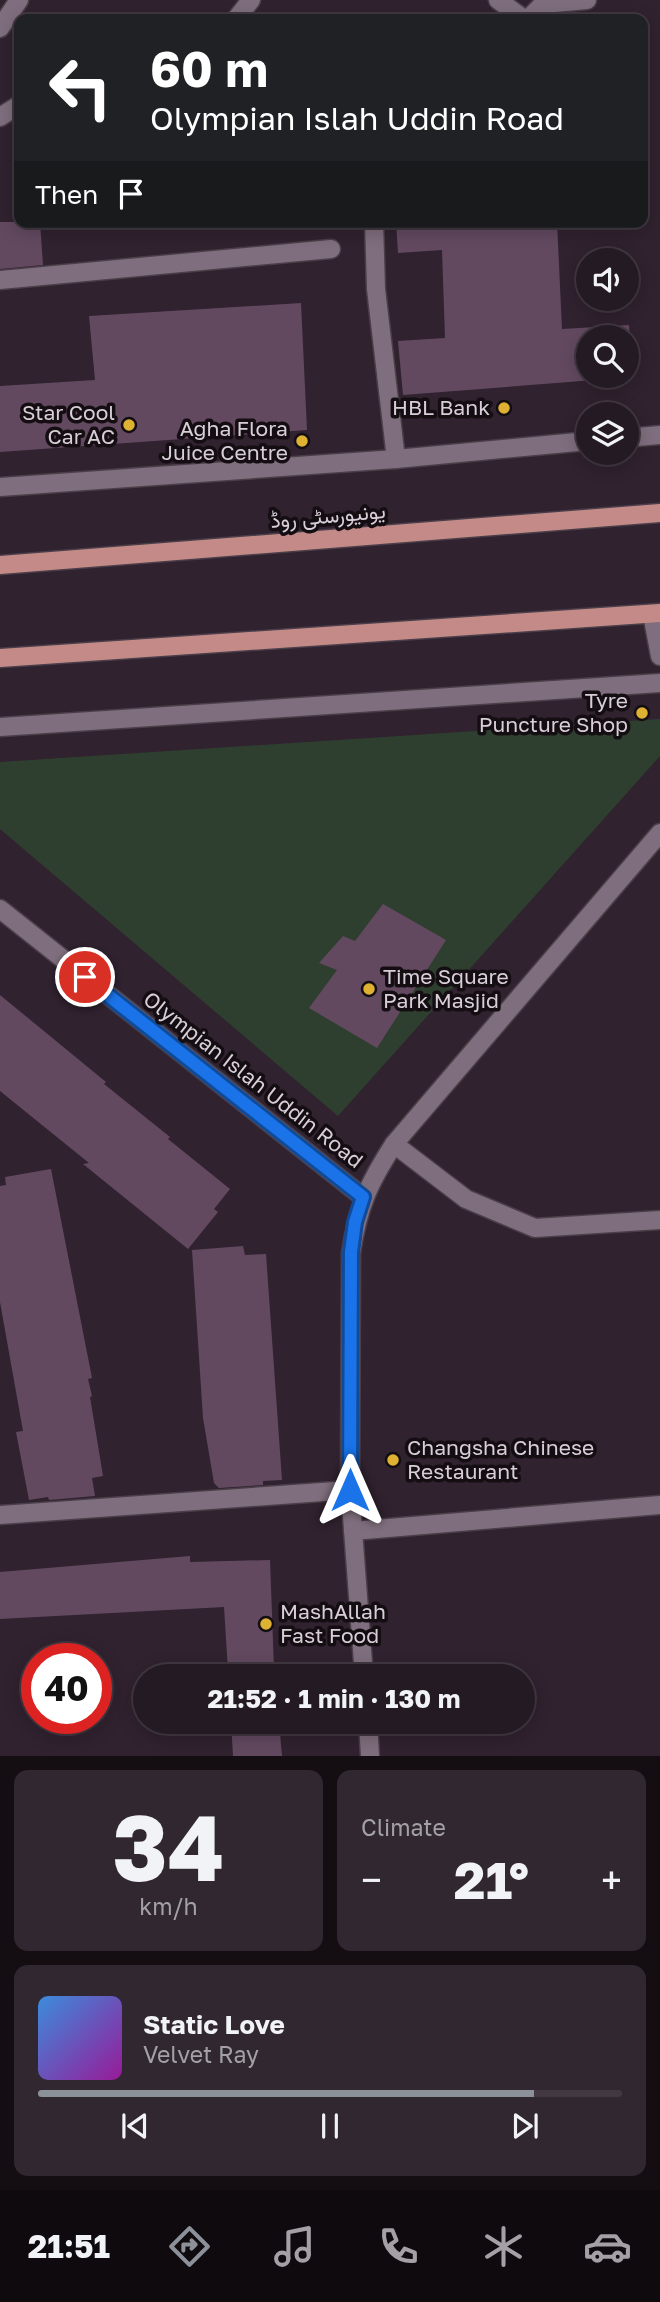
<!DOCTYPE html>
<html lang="en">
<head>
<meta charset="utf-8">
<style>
  :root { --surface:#241a23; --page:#302730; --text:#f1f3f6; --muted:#a3a1a6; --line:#413841; --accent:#8c9099 }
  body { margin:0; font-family:"Golos Text",Vazirmatn,sans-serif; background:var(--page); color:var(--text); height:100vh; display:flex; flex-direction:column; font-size:26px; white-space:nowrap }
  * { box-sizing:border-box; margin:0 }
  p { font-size:23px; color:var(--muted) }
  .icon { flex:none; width:38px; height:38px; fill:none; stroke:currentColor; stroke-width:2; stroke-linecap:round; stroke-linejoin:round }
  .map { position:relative; height:1756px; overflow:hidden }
  .panel { display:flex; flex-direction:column; gap:14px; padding:14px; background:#140e13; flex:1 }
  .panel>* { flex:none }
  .guide { position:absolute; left:14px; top:14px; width:634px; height:214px; border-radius:14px; box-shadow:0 4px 18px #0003,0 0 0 2px var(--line); background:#202124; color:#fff; overflow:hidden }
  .controls { position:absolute; left:576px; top:248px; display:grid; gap:14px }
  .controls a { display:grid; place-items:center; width:63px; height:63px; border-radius:50%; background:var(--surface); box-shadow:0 4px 18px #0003,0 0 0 2px var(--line); font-size:35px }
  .speed { position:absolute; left:21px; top:1643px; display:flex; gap:14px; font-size:35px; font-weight:700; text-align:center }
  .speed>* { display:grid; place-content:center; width:91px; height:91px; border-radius:50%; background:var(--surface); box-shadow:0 4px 18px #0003,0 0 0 2px var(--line); line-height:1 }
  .speed .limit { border:10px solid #d22; background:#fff; color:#111 }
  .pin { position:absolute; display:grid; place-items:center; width:60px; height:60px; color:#fff; margin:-30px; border:4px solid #fff; border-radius:50%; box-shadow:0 2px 7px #0007 }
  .me { position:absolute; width:77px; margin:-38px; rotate:0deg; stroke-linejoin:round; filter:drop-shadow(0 0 5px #0008) }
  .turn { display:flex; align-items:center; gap:24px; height:147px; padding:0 21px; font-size:32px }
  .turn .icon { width:91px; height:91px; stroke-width:2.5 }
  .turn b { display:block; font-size:49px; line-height:60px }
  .then { display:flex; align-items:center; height:66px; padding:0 21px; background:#0003; gap:14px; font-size:26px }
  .big { font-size:52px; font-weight:700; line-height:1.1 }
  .panel .tile { flex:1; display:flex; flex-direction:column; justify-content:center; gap:10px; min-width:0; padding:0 24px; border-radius:14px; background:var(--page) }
  .panel .dial { align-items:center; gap:0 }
  .dial b { font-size:91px; line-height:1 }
  .song { display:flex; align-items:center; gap:21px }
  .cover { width:84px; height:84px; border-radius:10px; background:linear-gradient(135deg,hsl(210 70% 55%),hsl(300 70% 35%)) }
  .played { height:7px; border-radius:4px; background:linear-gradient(90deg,var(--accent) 85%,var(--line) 85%) }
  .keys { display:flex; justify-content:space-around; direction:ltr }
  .heat { display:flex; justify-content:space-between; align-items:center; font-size:38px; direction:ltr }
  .panel .tiles { flex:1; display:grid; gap:14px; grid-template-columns:1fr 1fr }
  .tile:last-child { grid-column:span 2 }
  .trip { position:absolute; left:133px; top:1664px; width:402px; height:70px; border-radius:35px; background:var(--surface); box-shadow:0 4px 18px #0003,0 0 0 2px var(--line); font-weight:700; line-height:70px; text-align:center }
  .dock { display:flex; height:112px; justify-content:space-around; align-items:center; background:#0e0a0e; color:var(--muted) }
  .dock .icon { width:49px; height:49px }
  .dock .on { color:var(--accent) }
  .dock b { font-size:32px; color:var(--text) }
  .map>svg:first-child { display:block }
</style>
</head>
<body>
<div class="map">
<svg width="660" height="1756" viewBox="0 0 660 1756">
  <rect width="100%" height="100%" fill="#30222f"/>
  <polygon fill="#2f3f2f" points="660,719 660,756 338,1116 0,829 0,762"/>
  <g fill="#624960" fill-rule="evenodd">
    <polygon points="0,222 40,222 43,265 0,269"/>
    <path d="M396,222H557L562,329L629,325L633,377L403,395L398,341L445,338L442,250L398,253ZM588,338H626V376H588Z"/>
    <polygon points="301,303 307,430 0,452 0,386 95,380 89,316"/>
    <polygon points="383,904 446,940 377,1048 309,1008 337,970 319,963 343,936 355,941"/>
    <polygon points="0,995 106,1082 104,1084 170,1137 168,1139 230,1189 214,1209 218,1212 188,1249 83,1164 89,1163 0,1091"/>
    <polygon points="51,1169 92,1378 88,1379 92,1396 90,1397 103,1476 92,1478 95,1496 49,1500 48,1497 29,1500 16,1432 23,1431 0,1302 0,1186 6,1185 5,1177"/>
    <polygon points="243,1246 245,1255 266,1254 282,1480 263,1481 263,1485 219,1488 214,1483 203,1418 192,1250"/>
    <polygon points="190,1556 190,1562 270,1560 274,1669 228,1671 224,1607 0,1619 0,1572"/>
    <polygon points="231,1722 279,1722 282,1756 233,1756"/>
  </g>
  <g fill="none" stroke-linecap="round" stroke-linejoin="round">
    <defs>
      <g id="minor">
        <polyline points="498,0 524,19"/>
        <polyline points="236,19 251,0"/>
        <polyline points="528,19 543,4 587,0"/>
        <polyline points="0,28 19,0"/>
        <polyline points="0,117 19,105"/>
        <polyline points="374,222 376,289 396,459"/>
        <polyline points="0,280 331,249"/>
        <polyline points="626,438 660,435"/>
        <polyline points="0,487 396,459 588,441"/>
        <polyline points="652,614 660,656"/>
        <polyline points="0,727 660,683"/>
        <polyline points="0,909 363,1197"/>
        <polyline points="394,1144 466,1199 535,1228 660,1220"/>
        <polyline points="0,1515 350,1490"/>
        <polyline points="353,1531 660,1505"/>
        <path d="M364,1676L350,1490L351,1253C358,1206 369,1183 394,1144L660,833"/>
        <polyline points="368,1722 370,1756"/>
      </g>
      <g id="major">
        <polyline points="0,565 660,513"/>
        <polyline points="0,658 660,613"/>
      </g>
    </defs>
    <use href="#minor" stroke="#4a3e49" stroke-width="21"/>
    <use href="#major" stroke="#4a3e49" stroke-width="21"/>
    <use href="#minor" stroke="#7f6e7d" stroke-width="18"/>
    <use href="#major" stroke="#c38a87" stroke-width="18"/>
  </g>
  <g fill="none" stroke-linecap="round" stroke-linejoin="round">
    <defs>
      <polyline id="route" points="85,977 363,1197 355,1222 351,1252 350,1490"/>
    </defs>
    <use href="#route" stroke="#114b97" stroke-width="18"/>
    <use href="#route" stroke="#1a73e8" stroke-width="12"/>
  </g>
  <g fill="#deb133" stroke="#140e13" stroke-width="2.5">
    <circle cx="504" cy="408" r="7"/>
    <circle cx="129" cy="425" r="7"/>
    <circle cx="302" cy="441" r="7"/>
    <circle cx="642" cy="713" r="7"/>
    <circle cx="369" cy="989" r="7"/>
    <circle cx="393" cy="1460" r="7"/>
    <circle cx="266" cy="1624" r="7"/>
  </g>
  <g text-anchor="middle" stroke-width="7" stroke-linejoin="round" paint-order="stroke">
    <g font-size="21" fill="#d8ced7" stroke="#140e13" text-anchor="end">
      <text x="490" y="415">HBL Bank</text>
      <text x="115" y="420">Star Cool<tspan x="115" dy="24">Car AC</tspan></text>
      <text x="288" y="436">Agha Flora<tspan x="288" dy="24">Juice Centre</tspan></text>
      <text x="628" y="708">Tyre<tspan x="628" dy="24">Puncture Shop</tspan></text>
      <text x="383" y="984" text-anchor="start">Time Square<tspan x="383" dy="24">Park Masjid</tspan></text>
      <text x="407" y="1455" text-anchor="start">Changsha Chinese<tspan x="407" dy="24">Restaurant</tspan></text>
      <text x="280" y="1619" text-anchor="start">MashAllah<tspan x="280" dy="24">Fast Food</tspan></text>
    </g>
    <g font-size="21" fill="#d8ced7" stroke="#140e13">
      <text transform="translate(328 516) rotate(-5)" y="7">یونیورسٹی روڈ</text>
      <text transform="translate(253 1080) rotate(38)" y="7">Olympian Islah Uddin Road</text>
    </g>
  </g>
</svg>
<div class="controls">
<a><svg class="icon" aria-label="sound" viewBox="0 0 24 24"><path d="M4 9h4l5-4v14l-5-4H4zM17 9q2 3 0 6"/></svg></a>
<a><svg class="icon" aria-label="search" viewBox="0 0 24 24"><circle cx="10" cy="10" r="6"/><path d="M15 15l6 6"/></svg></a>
<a><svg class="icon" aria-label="layers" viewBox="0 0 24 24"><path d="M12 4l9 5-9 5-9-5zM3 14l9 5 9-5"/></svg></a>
</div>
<div class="speed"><div class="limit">40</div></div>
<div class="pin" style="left:85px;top:977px;background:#d93025"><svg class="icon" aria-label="arrive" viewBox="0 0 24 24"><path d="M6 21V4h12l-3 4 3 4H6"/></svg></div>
<svg class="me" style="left:350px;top:1490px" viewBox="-20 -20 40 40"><path d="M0-17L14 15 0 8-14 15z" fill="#1a73e8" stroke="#fff" stroke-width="4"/></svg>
<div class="trip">21:52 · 1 min · 130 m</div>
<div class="guide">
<div class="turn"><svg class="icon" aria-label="left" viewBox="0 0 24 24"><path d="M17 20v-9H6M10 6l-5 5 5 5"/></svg><div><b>60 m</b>Olympian Islah Uddin Road</div></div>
<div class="then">Then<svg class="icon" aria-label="arrive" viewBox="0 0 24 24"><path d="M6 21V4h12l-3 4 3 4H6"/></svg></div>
</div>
</div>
<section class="panel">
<div class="tiles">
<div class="tile dial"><b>34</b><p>km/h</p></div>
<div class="tile"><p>Climate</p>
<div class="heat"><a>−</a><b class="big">21°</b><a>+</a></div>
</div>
<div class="tile">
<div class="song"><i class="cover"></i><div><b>Static Love</b><p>Velvet Ray</p></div></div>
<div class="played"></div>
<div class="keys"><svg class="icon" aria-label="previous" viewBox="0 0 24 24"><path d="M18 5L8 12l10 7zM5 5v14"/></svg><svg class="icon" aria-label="pause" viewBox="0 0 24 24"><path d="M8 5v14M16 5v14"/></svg><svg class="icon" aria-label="next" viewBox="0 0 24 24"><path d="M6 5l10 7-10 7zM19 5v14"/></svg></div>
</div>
</div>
</section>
<nav class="dock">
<b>21:51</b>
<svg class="icon on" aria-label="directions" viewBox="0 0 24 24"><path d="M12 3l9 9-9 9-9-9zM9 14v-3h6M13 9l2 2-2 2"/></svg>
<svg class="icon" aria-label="music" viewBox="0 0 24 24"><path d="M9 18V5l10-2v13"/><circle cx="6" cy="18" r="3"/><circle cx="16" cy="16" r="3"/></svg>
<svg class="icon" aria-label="phone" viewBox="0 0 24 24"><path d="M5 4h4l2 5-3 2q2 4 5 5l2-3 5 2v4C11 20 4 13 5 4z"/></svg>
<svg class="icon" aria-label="climate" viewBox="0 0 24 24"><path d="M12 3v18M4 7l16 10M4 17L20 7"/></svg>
<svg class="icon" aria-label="car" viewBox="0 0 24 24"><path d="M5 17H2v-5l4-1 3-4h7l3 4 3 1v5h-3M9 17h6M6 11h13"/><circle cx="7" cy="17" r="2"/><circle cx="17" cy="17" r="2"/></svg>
</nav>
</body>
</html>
